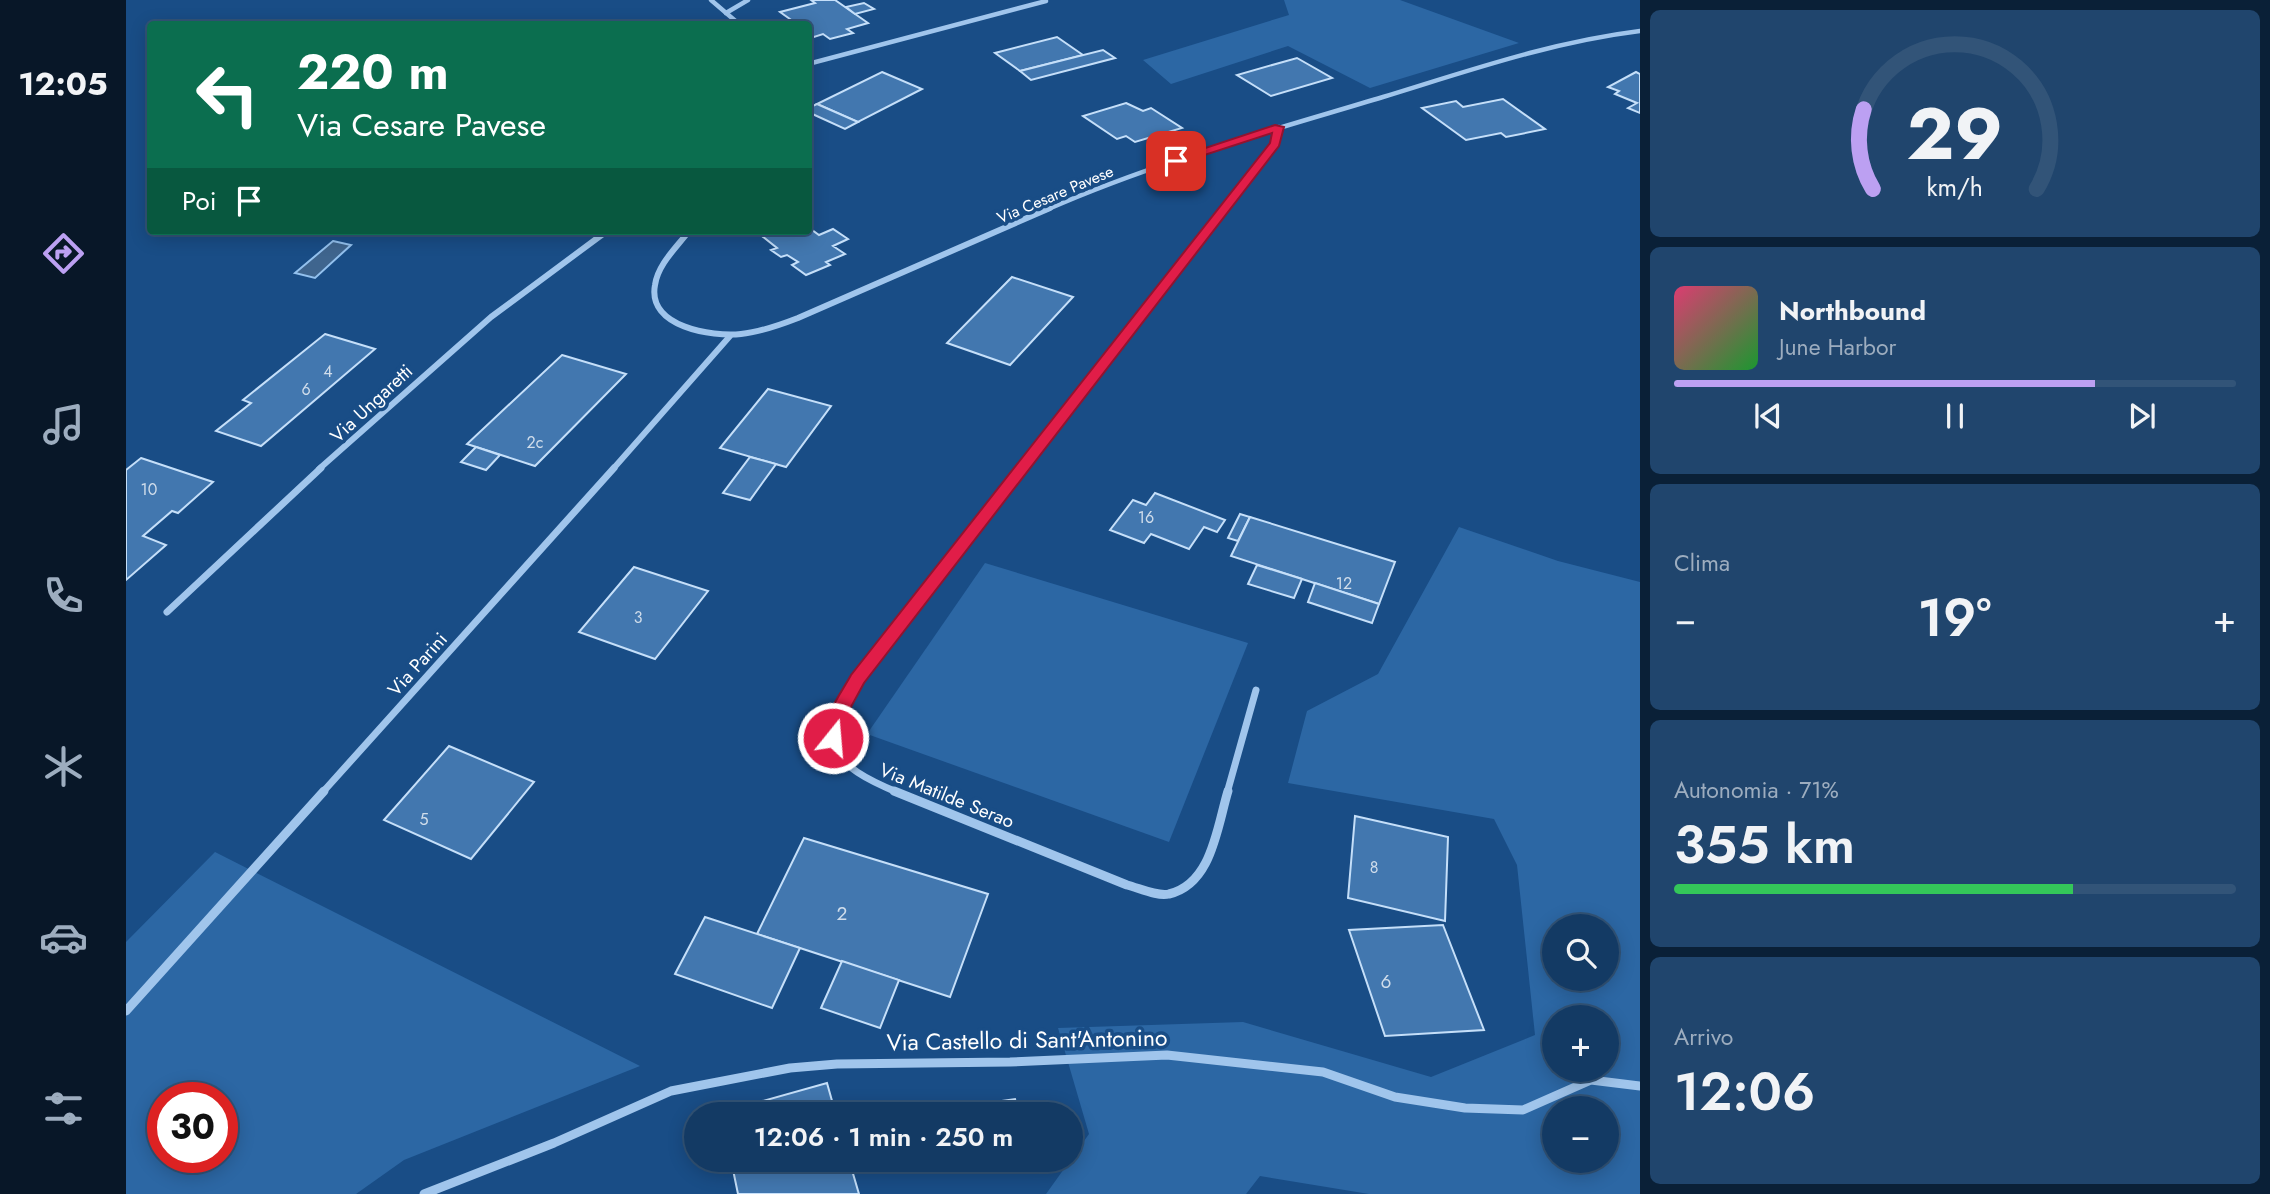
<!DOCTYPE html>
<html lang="it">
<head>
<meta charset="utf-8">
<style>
  :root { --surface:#133a64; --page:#20456d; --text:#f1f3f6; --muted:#9dadbf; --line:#325478; --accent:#bca0f2 }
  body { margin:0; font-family:Jost,sans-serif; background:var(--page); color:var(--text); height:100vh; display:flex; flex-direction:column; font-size:26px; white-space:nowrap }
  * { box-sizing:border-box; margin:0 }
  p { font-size:23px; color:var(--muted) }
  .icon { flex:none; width:38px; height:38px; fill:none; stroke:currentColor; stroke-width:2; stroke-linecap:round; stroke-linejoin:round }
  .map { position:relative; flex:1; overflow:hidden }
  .drawer { display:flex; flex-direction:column; gap:10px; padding:10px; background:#0a2037; width:630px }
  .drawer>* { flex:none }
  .top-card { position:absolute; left:21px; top:21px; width:665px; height:214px; border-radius:7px; box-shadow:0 4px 18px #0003,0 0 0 2px var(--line); background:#0b6e4f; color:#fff; overflow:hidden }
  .fabs { position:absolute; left:1416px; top:914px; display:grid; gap:14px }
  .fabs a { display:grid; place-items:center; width:77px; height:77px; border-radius:50%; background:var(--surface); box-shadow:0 4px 18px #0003,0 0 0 2px var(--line); font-size:35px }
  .speed { position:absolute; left:21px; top:1082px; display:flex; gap:14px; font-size:35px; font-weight:700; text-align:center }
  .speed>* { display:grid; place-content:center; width:91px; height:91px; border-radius:50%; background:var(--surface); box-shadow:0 4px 18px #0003,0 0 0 2px var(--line); line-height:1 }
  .speed .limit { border:10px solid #d22; background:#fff; color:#111 }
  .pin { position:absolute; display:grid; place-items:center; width:60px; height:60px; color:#fff; margin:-30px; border-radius:14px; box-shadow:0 4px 10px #0006 }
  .me { position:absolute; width:77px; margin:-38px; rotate:17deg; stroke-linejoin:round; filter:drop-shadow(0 0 5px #0008) }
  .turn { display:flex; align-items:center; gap:24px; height:147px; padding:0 35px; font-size:32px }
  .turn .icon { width:91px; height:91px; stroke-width:2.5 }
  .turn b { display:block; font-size:49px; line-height:60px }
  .then { display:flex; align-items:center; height:66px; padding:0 35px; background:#0003; gap:14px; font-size:26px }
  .big { font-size:52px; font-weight:600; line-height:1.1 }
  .drawer .tile { flex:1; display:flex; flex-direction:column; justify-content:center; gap:10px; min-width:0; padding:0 24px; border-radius:10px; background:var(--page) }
  .drawer .dial { align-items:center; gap:0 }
  .dial svg { height:182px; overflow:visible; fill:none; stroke:var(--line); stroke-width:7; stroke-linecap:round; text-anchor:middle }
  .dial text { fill:var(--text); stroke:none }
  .song { display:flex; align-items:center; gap:21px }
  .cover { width:84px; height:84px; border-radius:10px; background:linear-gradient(135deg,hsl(340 70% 55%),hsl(130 70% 35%)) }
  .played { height:7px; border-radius:4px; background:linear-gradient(90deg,var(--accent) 75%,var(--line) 75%) }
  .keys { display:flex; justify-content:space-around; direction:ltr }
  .heat { display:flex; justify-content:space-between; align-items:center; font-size:38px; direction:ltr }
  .charge { height:10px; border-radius:5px; background:linear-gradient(90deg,#34c759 71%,var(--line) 0) }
  .trip { position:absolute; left:558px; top:1102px; width:399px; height:70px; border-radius:35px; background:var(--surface); box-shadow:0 4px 18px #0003,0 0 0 2px var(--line); font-weight:600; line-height:70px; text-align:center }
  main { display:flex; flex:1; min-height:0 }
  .dock { display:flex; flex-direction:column; width:126px; justify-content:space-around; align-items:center; background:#081728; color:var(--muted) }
  .dock .icon { width:49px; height:49px }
  .dock .active { color:var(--accent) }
  .dock b { font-size:32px; color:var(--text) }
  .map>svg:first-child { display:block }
</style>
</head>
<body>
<main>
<nav class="dock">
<b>12:05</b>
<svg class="icon active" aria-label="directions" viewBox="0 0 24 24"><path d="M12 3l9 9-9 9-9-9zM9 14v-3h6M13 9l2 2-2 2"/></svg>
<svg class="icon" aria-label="music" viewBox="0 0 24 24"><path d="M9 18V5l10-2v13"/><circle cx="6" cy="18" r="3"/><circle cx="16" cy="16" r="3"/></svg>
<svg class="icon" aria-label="phone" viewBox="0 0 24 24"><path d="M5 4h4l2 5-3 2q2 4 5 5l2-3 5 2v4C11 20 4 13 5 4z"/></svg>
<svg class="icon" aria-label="climate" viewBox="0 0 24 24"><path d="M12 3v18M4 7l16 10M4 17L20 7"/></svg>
<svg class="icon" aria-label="car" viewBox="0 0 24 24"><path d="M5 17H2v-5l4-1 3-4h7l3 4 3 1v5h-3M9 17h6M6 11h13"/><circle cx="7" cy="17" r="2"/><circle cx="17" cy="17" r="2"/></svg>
<svg class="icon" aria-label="filters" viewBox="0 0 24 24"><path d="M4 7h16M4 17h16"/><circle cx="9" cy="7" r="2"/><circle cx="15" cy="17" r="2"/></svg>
</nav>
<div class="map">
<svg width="1514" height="1194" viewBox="0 0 1514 1194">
  <rect width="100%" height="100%" fill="#194d86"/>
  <g fill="#2c67a4" fill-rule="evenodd">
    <polygon points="1158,0 1274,0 1393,43 1244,88 1162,46 1045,84 1017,60 1163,15"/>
    <path d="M1333,527L1432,561L1514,582V1194H1243L1134,1176L1120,1194H920L963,1134L932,1028L1117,1022L1305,1077L1409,1035L1391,865L1368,819L1162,783L1181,711L1252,674ZM1428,926H1480V978H1428ZM1428,1017H1480V1069H1428ZM1428,1108H1480V1160H1428Z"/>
    <polygon points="859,563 1122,643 1043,842 741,734"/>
    <path d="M89,852L514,1066L278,1160L230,1194H0V942ZM37,1097H96V1157H37Z"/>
  </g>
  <polygon fill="#3f658e" stroke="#93c1ee" stroke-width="2" points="207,241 225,245 189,278 169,273"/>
  <g fill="#4277af" stroke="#c5dff9" stroke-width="2">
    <polygon points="685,0 709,0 742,23 721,29 727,33 704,39 697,34 688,37 682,33 682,24 671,24 654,12 689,3"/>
    <polygon points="738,3 748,9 729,14 720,7"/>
    <polygon points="931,37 957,55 894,71 869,53"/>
    <polygon points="977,50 989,58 905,80 894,71"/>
    <polygon points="1171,58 1206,78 1145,96 1111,75"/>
    <polygon points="756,72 796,89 732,122 691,104"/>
    <polygon points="1510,72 1514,74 1514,113 1502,108 1511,103 1489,94 1493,91 1482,87"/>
    <polygon points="1377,99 1419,129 1380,137 1375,133 1340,140 1296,108 1330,101 1337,107"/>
    <polygon points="1000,103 1017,111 1025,108 1056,128 1009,142 1000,136 991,139 957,116"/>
    <polygon points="691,104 732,122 719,129 682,112 682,108"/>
    <polygon points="682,227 693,235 707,229 722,239 707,246 719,254 700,262 704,265 680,275 666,265 672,262 661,255 655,257 645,250 651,248 636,236 650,231 682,231"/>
    <polygon points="886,277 947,297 884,365 821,343"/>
    <polygon points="199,334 249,349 135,446 90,431 125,403 117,400"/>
    <polygon points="436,355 500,374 409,466 341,444"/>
    <polygon points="642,389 705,406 660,467 594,448"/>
    <polygon points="350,447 374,455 360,470 335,462"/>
    <polygon points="624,457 650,464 624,500 597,493"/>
    <polygon points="15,458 87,482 52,513 46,511 17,536 40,545 0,580 0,470"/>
    <polygon points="1029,493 1099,520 1091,532 1078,527 1063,549 1025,534 1018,543 984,530 1007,500 1020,505"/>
    <polygon points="1114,514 1124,517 1112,541 1102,538"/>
    <polygon points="1124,517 1269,562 1253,604 1105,556"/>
    <polygon points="1131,565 1176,579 1168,598 1122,584"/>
    <polygon points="508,567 582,591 529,659 453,632"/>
    <polygon points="1189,583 1253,604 1246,623 1182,602"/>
    <polygon points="323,746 408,782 345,859 258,820"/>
    <polygon points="1229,816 1322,837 1319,921 1222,898"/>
    <polygon points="678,838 862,894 824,997 631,934"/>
    <polygon points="579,917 674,948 646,1008 549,974"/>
    <polygon points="1317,925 1358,1030 1259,1036 1223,930"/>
    <polygon points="716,961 773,980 754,1028 695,1008"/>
    <polygon points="701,1083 710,1115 594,1115 594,1113"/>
    <polygon points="889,1099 893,1115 812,1115 811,1110"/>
    <polygon points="605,1160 723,1160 733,1194 612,1194"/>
  </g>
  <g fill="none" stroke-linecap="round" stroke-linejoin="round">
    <g stroke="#a0c5ec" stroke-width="4.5">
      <polyline points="585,0 613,24"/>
      <polyline points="600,13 622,0"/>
      <polyline points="682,64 920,1"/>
      <path d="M920,210C1029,162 1144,131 1257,97C1342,71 1425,42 1514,31"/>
      <polyline points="1099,210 1150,144 1153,127"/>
    </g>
    <g stroke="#a0c5ec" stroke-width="6">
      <path d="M563,231C551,247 532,264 529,285C521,327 586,337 615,334C635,332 654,325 672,318L924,208"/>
      <polyline points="193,469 365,317 481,231"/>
      <polyline points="487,469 604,336"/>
      <polyline points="895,469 1100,208"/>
    </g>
    <g stroke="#a0c5ec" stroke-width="7">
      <polyline points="41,612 195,468"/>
      <polyline points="196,793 488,468"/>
      <path d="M773,793C703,764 694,746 731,679L897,468"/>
      <polyline points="1101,793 1130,690"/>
    </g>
    <g stroke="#a0c5ec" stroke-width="9">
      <path d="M768,791L1001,885C1013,888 1032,897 1043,894C1086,884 1091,827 1102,791"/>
      <polyline points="0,1011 198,791"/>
      <polyline points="298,1194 428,1143 545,1091 664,1068 711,1064 884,1062 1041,1055 1197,1072 1269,1097 1339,1108 1397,1110 1465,1080 1514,1086"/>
    </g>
  </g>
  <path fill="#e11d48" stroke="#92132f" stroke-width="2" d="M1149,125L1158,127L1153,146L738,683L720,716L713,743H701C691,724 716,692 725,675L1144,143L1146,133L1054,163H1046V159Z"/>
  <g text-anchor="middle" stroke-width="7" stroke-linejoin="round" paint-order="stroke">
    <g font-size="16" fill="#fff" stroke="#194d86">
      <text transform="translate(929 194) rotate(-23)" y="6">Via Cesare Pavese</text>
    </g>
    <g font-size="16" fill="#d0ddeb">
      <text x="202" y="377">4</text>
      <text x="180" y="395">6</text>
      <text x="409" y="448">2c</text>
      <text x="23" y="495">10</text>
      <text x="1020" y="523">16</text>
      <text x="1218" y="589">12</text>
      <text x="512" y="623">3</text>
      <text x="298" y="825">5</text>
      <text x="1248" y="873">8</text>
    </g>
    <g font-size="19" fill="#fff" stroke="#194d86">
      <text transform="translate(245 403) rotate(-43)" y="7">Via Ungaretti</text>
      <text transform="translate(291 664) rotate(-48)" y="7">Via Parini</text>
      <text transform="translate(821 795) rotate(22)" y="7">Via Matilde Serao</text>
    </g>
    <g font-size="19" fill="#d0ddeb">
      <text x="716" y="920">2</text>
      <text x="1260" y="988">6</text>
    </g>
    <g font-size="23" fill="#fff" stroke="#194d86">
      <text transform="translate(901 1040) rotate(-1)" y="8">Via Castello di Sant'Antonino</text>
    </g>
  </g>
</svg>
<div class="fabs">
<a><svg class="icon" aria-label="search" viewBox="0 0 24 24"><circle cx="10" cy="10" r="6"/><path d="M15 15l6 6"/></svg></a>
<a>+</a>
<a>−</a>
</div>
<div class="speed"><div class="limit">30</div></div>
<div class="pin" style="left:1050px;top:161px;background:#d93025"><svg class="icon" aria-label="arrive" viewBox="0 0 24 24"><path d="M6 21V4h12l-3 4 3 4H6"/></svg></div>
<svg class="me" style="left:707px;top:738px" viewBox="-20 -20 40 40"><circle r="17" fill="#e11d48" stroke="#fff" stroke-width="3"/><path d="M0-11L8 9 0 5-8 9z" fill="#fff"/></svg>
<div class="trip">12:06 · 1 min · 250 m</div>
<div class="top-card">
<div class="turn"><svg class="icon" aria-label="left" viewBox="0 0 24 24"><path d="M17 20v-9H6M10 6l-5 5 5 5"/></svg><div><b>220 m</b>Via Cesare Pavese</div></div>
<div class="then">Poi<svg class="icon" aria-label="arrive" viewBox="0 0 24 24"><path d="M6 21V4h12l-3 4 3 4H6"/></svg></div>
</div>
</div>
<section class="drawer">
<div class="tile dial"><svg viewBox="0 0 100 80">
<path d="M14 69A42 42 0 1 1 86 69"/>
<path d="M14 69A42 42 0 0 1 10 34" stroke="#bca0f2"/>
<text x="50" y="56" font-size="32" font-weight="700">29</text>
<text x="50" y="72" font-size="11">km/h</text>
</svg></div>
<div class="tile">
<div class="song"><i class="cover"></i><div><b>Northbound</b><p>June Harbor</p></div></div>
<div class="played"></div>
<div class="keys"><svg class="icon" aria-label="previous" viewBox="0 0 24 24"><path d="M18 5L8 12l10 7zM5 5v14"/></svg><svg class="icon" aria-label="pause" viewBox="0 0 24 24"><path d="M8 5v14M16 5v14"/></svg><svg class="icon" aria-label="next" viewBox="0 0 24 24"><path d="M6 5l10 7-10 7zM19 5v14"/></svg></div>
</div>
<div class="tile"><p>Clima</p>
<div class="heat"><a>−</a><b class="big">19°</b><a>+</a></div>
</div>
<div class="tile"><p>Autonomia · 71%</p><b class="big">355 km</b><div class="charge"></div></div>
<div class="tile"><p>Arrivo</p><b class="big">12:06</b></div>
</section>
</main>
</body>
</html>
